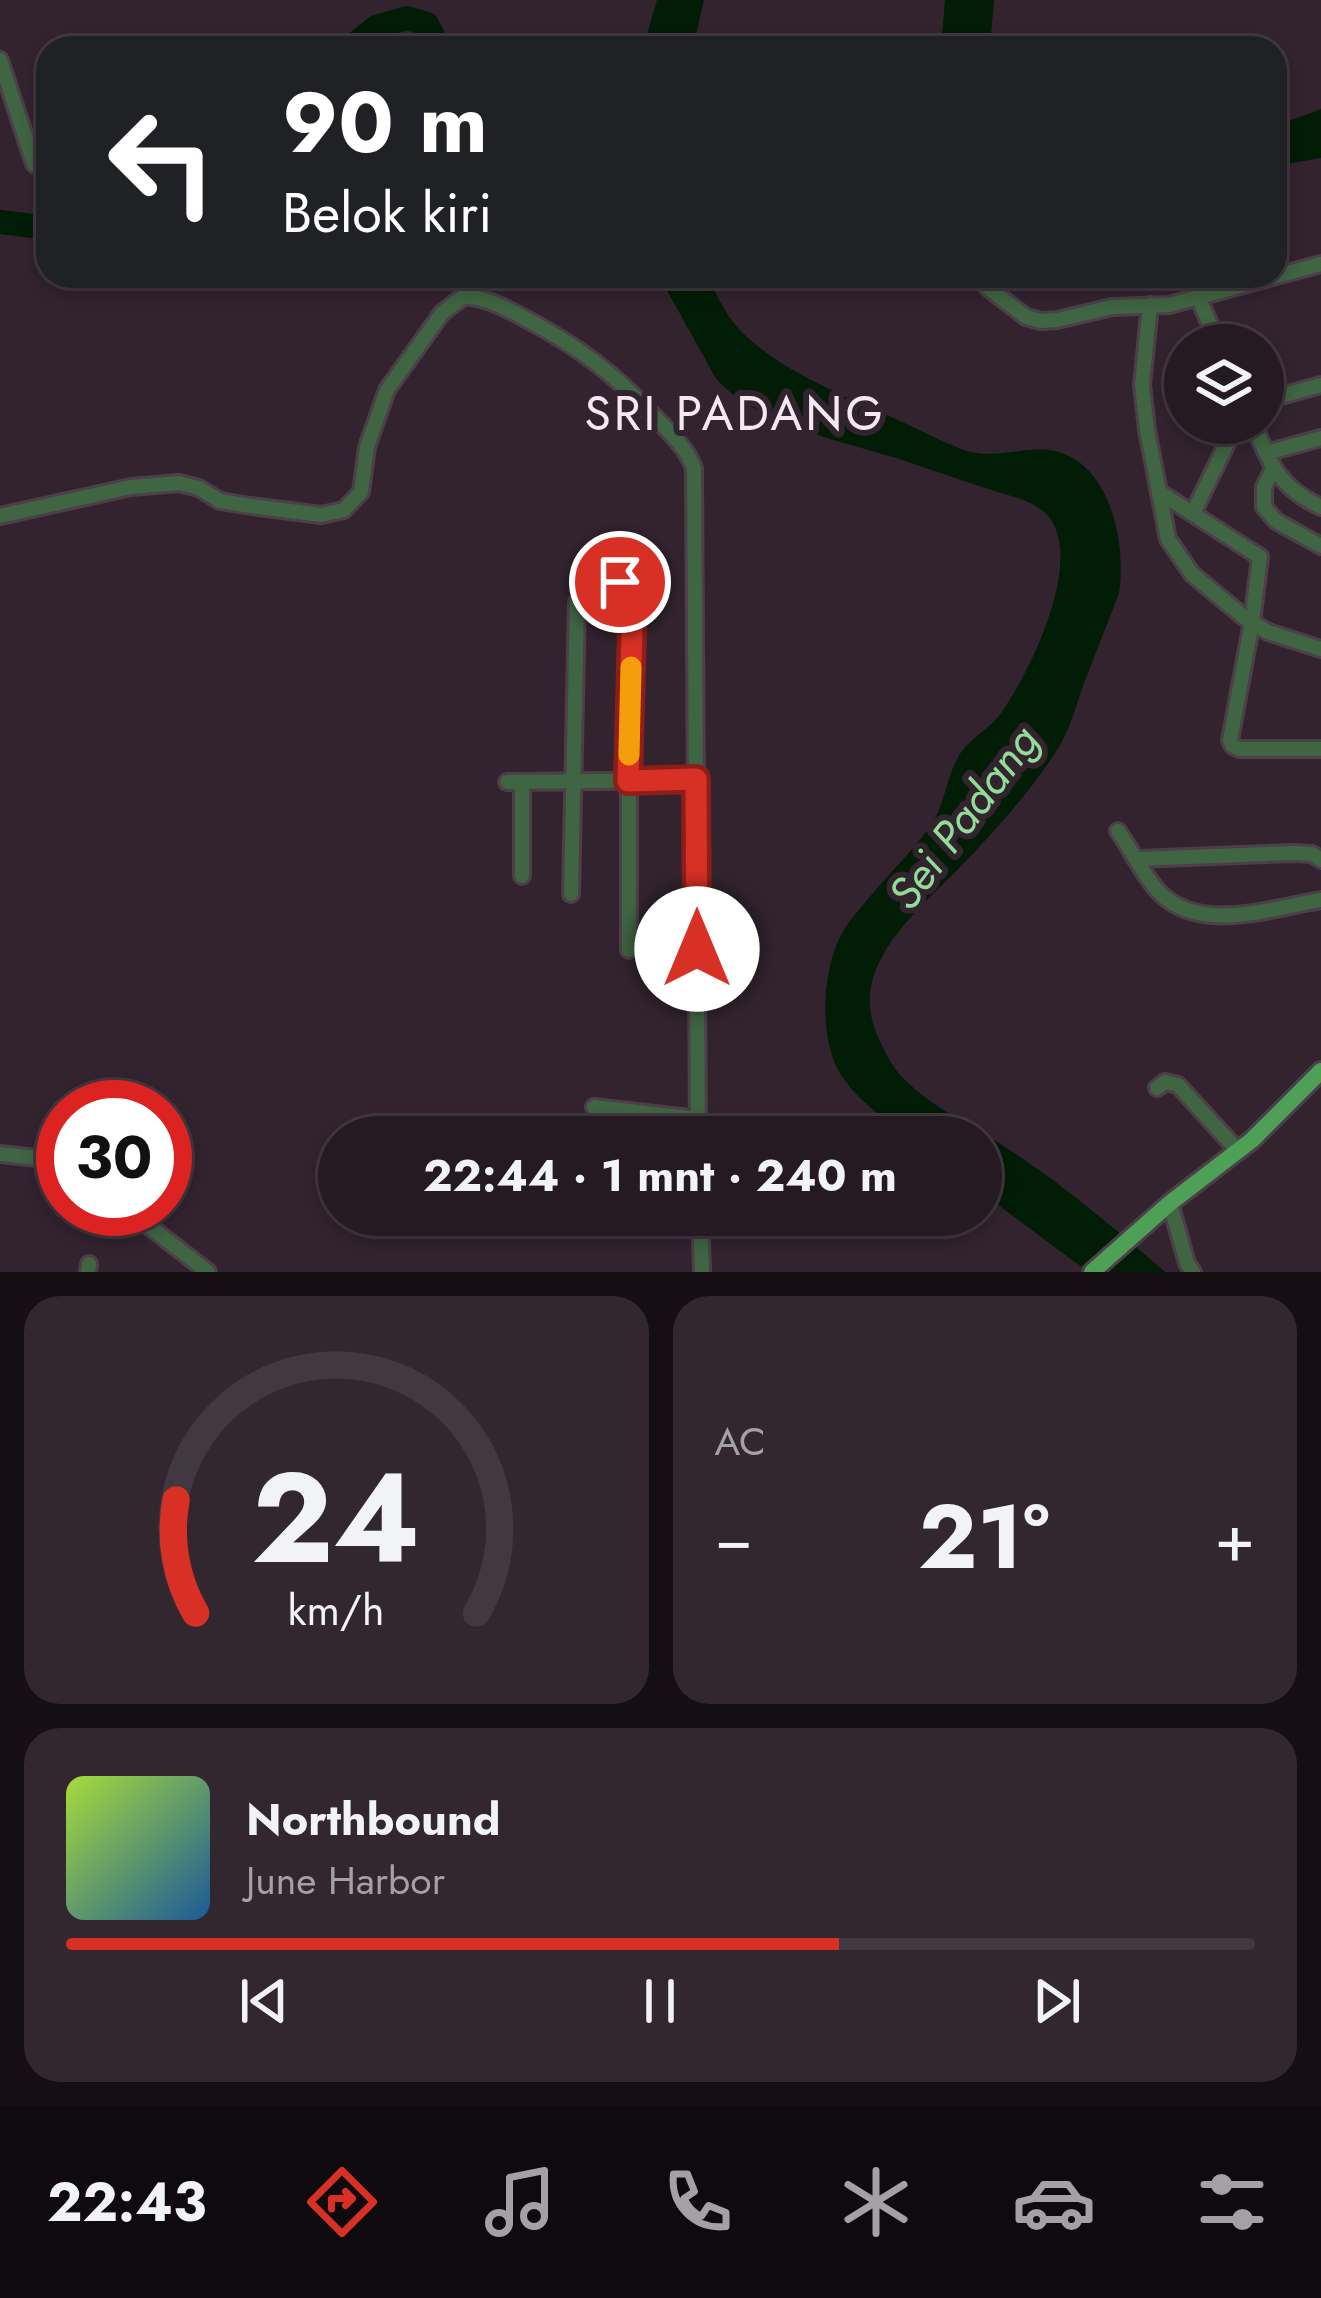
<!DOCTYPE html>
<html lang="id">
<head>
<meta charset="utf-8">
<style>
  :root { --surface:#261a22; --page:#32272f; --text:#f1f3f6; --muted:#a4a1a5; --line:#423840; --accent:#d93025 }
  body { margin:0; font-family:Jost,sans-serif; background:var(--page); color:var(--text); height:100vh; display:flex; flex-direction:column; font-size:45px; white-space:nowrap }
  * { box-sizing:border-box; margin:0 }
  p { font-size:39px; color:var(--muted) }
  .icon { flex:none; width:66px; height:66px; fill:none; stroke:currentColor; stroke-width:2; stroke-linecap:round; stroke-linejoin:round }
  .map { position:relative; height:1272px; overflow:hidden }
  .panel { display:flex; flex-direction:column; gap:24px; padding:24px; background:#150e13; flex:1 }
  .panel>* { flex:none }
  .top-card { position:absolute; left:36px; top:36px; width:1251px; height:252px; border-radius:36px; box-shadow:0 6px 18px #0003,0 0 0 3px var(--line); background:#202124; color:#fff; overflow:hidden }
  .controls { position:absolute; left:1164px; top:324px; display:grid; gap:24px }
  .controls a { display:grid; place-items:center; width:120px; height:120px; border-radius:50%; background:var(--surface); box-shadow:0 6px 18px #0003,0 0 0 3px var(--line); font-size:60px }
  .speed { position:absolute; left:36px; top:1080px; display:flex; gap:24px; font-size:60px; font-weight:700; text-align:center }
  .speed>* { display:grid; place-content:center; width:156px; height:156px; border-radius:50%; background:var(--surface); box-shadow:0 6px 18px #0003,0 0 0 3px var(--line); line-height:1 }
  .speed .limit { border:18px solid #d22; background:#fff; color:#111 }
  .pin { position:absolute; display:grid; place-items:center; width:102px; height:102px; color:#fff; margin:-51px; border:6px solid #fff; border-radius:50%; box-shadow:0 3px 12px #0007 }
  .me { position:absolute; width:132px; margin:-66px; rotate:0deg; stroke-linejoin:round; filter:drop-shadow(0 0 9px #0008) }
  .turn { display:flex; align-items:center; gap:42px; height:252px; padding:0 48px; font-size:54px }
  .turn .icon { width:156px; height:156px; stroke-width:2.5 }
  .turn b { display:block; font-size:84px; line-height:102px }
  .big { font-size:90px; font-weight:700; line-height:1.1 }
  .panel .tile { flex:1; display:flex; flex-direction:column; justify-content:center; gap:18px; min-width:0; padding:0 42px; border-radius:36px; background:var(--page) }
  .panel .dial { align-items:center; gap:0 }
  .dial svg { height:312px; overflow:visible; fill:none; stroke:var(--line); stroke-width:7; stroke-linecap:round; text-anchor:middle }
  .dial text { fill:var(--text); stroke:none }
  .song { display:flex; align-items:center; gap:36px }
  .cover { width:144px; height:144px; border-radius:18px; background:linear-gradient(135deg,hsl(80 70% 55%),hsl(210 70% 35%)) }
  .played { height:12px; border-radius:6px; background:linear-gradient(90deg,var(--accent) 65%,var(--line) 65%) }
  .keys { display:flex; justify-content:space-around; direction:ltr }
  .heat { display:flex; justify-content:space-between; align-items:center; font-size:66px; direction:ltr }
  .panel .tiles { flex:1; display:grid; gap:24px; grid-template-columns:1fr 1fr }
  .tile:last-child { grid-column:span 2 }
  .trip { position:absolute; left:318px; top:1116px; width:684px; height:120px; border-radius:60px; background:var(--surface); box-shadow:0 6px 18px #0003,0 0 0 3px var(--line); font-weight:700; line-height:120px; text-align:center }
  .tabs { display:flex; height:192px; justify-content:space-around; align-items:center; background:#0f0a0e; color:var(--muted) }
  .tabs .icon { width:84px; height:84px }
  .tabs .on { color:var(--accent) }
  .tabs b { font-size:54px; color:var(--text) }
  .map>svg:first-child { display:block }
</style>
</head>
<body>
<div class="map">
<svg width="1321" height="1272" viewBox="0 0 1321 1272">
  <rect width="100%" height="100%" fill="#32232e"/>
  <g fill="#021d05">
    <polygon points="657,0 704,0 693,48 643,48"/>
    <polygon points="945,0 994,0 990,48 941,48"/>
    <polygon points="1321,109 1321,158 1275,166 1275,126"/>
    <path d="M659,276H708C717,298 729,321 747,337C787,374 851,399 900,421C922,431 944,443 967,451C994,459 1022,447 1049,450C1110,458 1127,544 1119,593C1107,624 1095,655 1083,686C1075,709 1069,733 1055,753C1029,793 995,831 962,865C918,911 844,967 879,1039C885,1052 892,1067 903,1078C934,1110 979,1129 1016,1154C1068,1189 1117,1230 1165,1272H1092L1076,1263L981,1192V1137H907C884,1118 857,1100 841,1075C817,1037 822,961 847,925C872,891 904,861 930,827C946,804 946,773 962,751C972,737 990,729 1001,713C1030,672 1084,562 1049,517C1042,508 1029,502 1018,498C979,487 941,473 902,460C845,442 753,424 715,377Z"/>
  </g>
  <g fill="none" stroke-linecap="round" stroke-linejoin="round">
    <g stroke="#021d05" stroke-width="24">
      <polyline points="350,48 376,27 407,18 427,24 439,48"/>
      <polyline points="0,222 48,228"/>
    </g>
    <defs>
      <g id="minor">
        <polyline points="0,60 34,164"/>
        <polyline points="989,276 987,287 1026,317 1041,321 1057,320 1112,307 1169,305 1321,264"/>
        <polyline points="1198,297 1219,345"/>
        <polyline points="1150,305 1142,385 1147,430 1168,539 1192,574 1245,618 1268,632 1321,649"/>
        <polyline points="1263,401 1321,385"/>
        <path d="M1253,423C1270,463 1279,488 1321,507"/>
        <polyline points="1266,453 1321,438"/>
        <polyline points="1273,469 1264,487 1264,507 1276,521 1321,546"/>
        <polyline points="1159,492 1260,557 1252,622 1230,740 1233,746 1240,749 1321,749"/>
        <polyline points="1193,513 1237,423"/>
        <path d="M0,516L131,487L179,483L199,488L220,501L251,506L321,515L344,510L361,492L367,447L387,390L442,313L464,296C487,298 506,308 526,319C579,347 613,373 654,416C669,432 686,447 694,468L698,1137"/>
        <polyline points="507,782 696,780"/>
        <polyline points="522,782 522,876"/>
        <path d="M1118,831C1131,849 1144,877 1160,893C1201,934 1271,908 1321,900"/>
        <polyline points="1138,859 1292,853 1312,854 1321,860"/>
        <path d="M571,894L577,602C585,589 605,584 620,582L633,592L629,781V950"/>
        <polyline points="1157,1088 1165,1082 1178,1085 1238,1151"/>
        <polyline points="594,1107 698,1119"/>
        <polyline points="0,1154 63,1161"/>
        <polyline points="1170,1203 1187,1263 1193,1272"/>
        <polyline points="127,1209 208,1272"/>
        <polyline points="700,1215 702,1272"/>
        <polyline points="88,1272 89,1264"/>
      </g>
      <polyline id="major" points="1092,1272 1170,1203 1252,1140 1321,1071"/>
    </defs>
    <use href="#minor" stroke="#4d3f49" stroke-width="20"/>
    <use href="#major" stroke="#4d3f49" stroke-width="22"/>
    <use href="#minor" stroke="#3f6542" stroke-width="14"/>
    <use href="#major" stroke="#4ea057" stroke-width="16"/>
  </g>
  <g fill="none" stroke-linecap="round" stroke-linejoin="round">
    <defs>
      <polyline id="route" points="620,582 633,592 628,781 696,779 697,949"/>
    </defs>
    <use href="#route" stroke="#8d1f18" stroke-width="30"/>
    <use href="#route" stroke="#d93025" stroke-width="21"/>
    <polyline stroke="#f59e0b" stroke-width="21" points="629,755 631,667"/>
  </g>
  <g text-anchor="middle" stroke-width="12" stroke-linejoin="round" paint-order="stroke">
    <g font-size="45" font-style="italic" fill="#90de95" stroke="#32232e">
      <text transform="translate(963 817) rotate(-53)" y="16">Sei Padang</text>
    </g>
    <g font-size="48" letter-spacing="3" fill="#f4e9f1" stroke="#32232e">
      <text x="735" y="430">SRI PADANG</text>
    </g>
  </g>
</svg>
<div class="controls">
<a><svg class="icon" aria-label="layers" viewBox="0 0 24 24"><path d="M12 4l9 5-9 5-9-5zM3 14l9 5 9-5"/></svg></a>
</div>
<div class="speed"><div class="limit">30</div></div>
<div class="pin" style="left:620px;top:582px;background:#d93025"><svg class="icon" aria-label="arrive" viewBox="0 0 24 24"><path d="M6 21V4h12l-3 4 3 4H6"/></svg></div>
<svg class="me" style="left:697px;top:949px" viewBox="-20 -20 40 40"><circle r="19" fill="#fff"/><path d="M0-13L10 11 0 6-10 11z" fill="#d93025"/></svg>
<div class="trip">22:44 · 1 mnt · 240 m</div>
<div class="top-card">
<div class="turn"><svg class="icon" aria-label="left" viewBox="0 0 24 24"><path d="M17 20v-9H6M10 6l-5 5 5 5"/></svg><div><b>90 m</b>Belok kiri</div></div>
</div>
</div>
<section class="panel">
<div class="tiles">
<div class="tile dial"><svg viewBox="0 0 100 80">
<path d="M14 69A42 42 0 1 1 86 69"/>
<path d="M14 69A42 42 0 0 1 9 40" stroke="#d93025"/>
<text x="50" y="56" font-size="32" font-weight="700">24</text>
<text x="50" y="72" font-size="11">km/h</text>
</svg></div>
<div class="tile"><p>AC</p>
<div class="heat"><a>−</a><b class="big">21°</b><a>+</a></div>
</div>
<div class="tile">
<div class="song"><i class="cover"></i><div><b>Northbound</b><p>June Harbor</p></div></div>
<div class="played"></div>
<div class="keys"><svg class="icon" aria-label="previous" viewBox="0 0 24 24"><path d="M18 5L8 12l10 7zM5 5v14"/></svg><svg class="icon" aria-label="pause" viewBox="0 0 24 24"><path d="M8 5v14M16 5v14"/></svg><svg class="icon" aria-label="next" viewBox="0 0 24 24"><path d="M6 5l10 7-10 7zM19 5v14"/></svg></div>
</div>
</div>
</section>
<nav class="tabs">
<b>22:43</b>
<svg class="icon on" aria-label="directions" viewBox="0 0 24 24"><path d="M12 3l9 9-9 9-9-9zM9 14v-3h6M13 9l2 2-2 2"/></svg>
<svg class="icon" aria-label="music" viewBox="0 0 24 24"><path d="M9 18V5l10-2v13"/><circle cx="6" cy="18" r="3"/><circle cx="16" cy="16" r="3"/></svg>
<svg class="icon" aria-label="phone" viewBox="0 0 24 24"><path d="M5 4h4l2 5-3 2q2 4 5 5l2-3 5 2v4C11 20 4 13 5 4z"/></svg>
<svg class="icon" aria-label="climate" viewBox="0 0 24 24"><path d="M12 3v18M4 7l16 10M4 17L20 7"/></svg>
<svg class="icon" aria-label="car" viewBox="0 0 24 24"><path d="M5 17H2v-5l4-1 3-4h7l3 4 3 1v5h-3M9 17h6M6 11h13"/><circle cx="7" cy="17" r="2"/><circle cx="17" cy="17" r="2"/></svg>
<svg class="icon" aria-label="filters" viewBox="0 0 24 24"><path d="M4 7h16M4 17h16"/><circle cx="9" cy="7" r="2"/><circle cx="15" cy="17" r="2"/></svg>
</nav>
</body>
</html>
